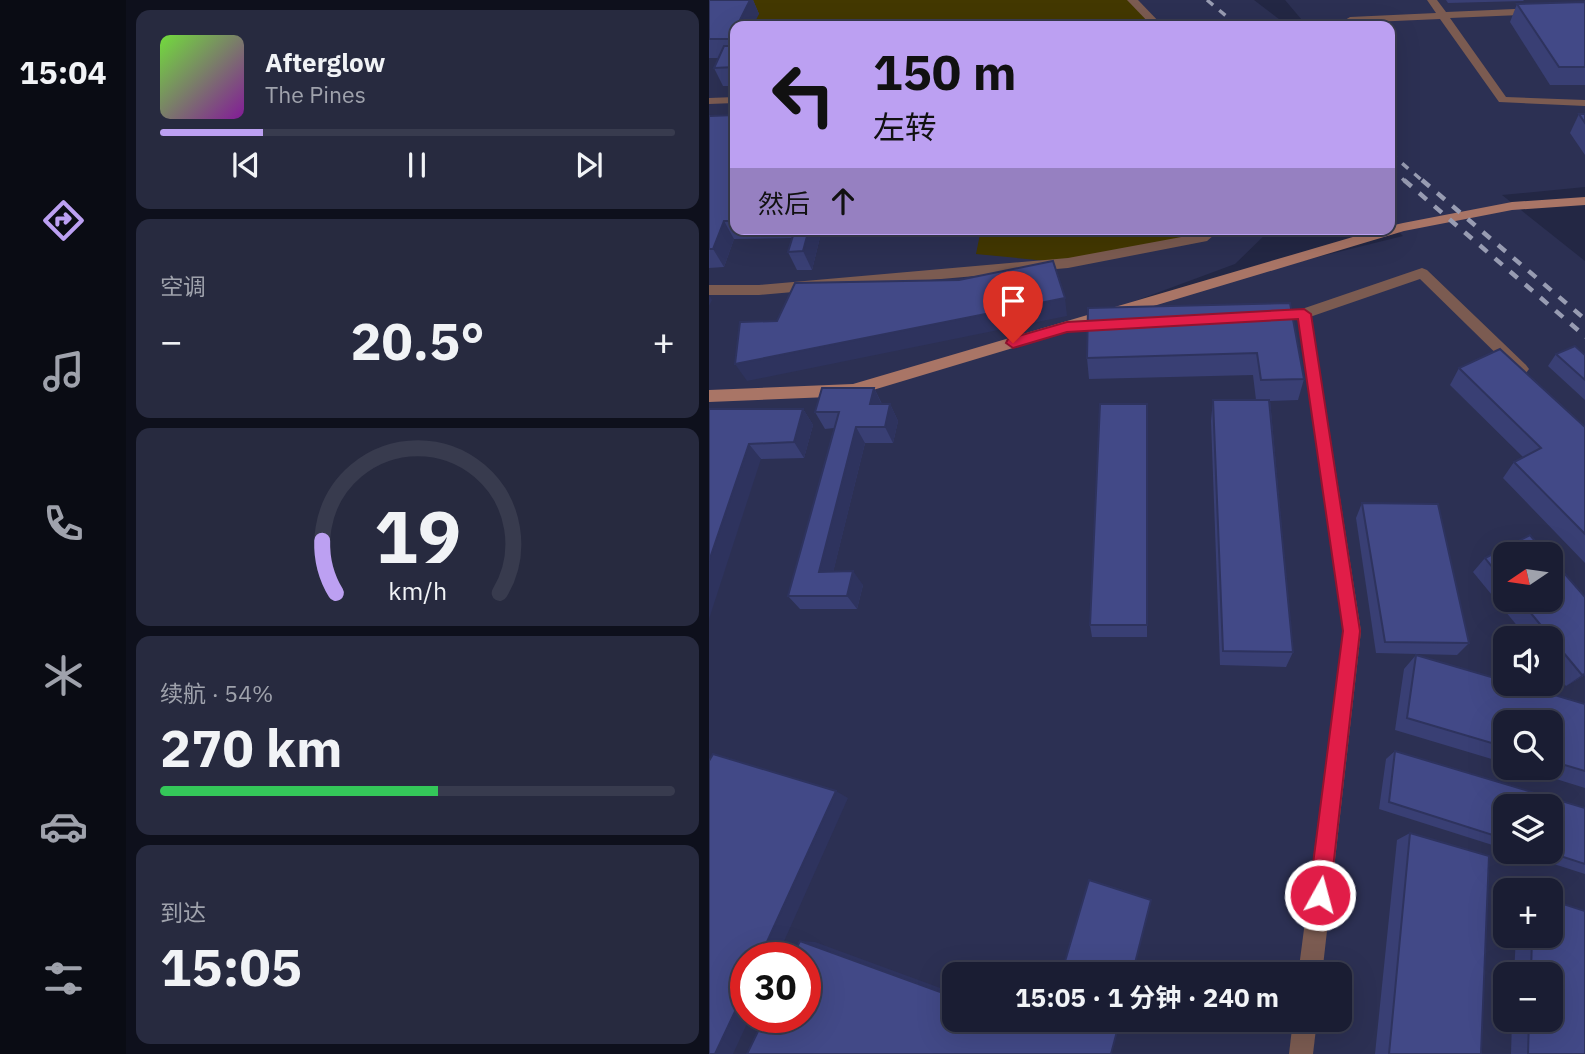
<!DOCTYPE html>
<html lang="zh">
<head>
<meta charset="utf-8">
<style>
  :root { --surface:#1a1d33; --page:#272a3f; --text:#f1f3f6; --muted:#9fa2ac; --line:#383b4e; --accent:#bca0f2 }
  body { margin:0; font-family:"IBM Plex Sans","Noto Sans SC",sans-serif; background:var(--page); color:var(--text); height:100vh; display:flex; flex-direction:column; font-size:26px; white-space:nowrap }
  * { box-sizing:border-box; margin:0 }
  p { font-size:23px; color:var(--muted) }
  .icon { flex:none; width:38px; height:38px; fill:none; stroke:currentColor; stroke-width:2; stroke-linecap:round; stroke-linejoin:round }
  .map { position:relative; flex:1; overflow:hidden }
  .drawer { display:flex; flex-direction:column; gap:10px; padding:10px; background:#0e101c; width:583px }
  .drawer>* { flex:none }
  .top-card { position:absolute; left:21px; top:21px; width:665px; height:214px; border-radius:14px; box-shadow:0 7px 28px #0002,0 0 0 2px var(--line); background:#bca0f2; color:#111; overflow:hidden }
  .needle { width:46px; rotate:257deg }
  .controls { position:absolute; left:784px; top:542px; display:grid; gap:14px }
  .controls a { display:grid; place-items:center; width:70px; height:70px; border-radius:14px; background:var(--surface); box-shadow:0 7px 28px #0002,0 0 0 2px var(--line); font-size:35px }
  .speed { position:absolute; left:21px; top:942px; display:flex; gap:14px; font-size:35px; font-weight:700; text-align:center }
  .speed>* { display:grid; place-content:center; width:91px; height:91px; border-radius:50%; background:var(--surface); box-shadow:0 7px 28px #0002,0 0 0 2px var(--line); line-height:1 }
  .speed .limit { border:10px solid #d22; background:#fff; color:#111 }
  .pin { position:absolute; display:grid; place-items:center; width:60px; height:60px; color:#fff; margin:-72px -30px; border-radius:50% 50% 50% 0; rotate:-45deg; box-shadow:0 0 7px #0007 }
  .pin .icon { rotate:45deg }
  .me { position:absolute; width:77px; margin:-38px; rotate:7deg; stroke-linejoin:round; filter:drop-shadow(0 0 5px #0008) }
  .turn { display:flex; align-items:center; gap:24px; height:147px; padding:0 28px; font-size:32px }
  .turn .icon { width:91px; height:91px; stroke-width:2.5 }
  .turn b { display:block; font-size:49px; line-height:60px }
  .then { display:flex; align-items:center; height:66px; padding:0 28px; background:#0003; gap:14px; font-size:26px }
  .big { font-size:52px; font-weight:700; line-height:1.1 }
  .drawer .tile { flex:1; display:flex; flex-direction:column; justify-content:center; gap:10px; min-width:0; padding:0 24px; border-radius:14px; background:var(--page) }
  .drawer .dial { align-items:center; gap:0 }
  .dial svg { height:182px; overflow:visible; fill:none; stroke:var(--line); stroke-width:7; stroke-linecap:round; text-anchor:middle }
  .dial text { fill:var(--text); stroke:none }
  .song { display:flex; align-items:center; gap:21px }
  .cover { width:84px; height:84px; border-radius:10px; background:linear-gradient(135deg,hsl(100 70% 55%),hsl(290 70% 35%)) }
  .played { height:7px; border-radius:4px; background:linear-gradient(90deg,var(--accent) 20%,var(--line) 20%) }
  .keys { display:flex; justify-content:space-around; direction:ltr }
  .heat { display:flex; justify-content:space-between; align-items:center; font-size:38px; direction:ltr }
  .charge { height:10px; border-radius:5px; background:linear-gradient(90deg,#34c759 54%,var(--line) 0) }
  .trip { position:absolute; left:233px; top:962px; width:410px; height:70px; border-radius:14px; background:var(--surface); box-shadow:0 7px 28px #0002,0 0 0 2px var(--line); font-weight:700; line-height:70px; text-align:center }
  main { display:flex; flex:1; min-height:0 }
  .tab-bar { display:flex; flex-direction:column; width:126px; justify-content:space-around; align-items:center; background:#0a0c14; color:var(--muted) }
  .tab-bar .icon { width:49px; height:49px }
  .tab-bar .current { color:var(--accent) }
  .tab-bar b { font-size:32px; color:var(--text) }
  .map>svg:first-child { display:block }
</style>
</head>
<body>
<main>
<nav class="tab-bar">
<b>15:04</b>
<svg class="icon current" aria-label="directions" viewBox="0 0 24 24"><path d="M12 3l9 9-9 9-9-9zM9 14v-3h6M13 9l2 2-2 2"/></svg>
<svg class="icon" aria-label="music" viewBox="0 0 24 24"><path d="M9 18V5l10-2v13"/><circle cx="6" cy="18" r="3"/><circle cx="16" cy="16" r="3"/></svg>
<svg class="icon" aria-label="phone" viewBox="0 0 24 24"><path d="M5 4h4l2 5-3 2q2 4 5 5l2-3 5 2v4C11 20 4 13 5 4z"/></svg>
<svg class="icon" aria-label="climate" viewBox="0 0 24 24"><path d="M12 3v18M4 7l16 10M4 17L20 7"/></svg>
<svg class="icon" aria-label="car" viewBox="0 0 24 24"><path d="M5 17H2v-5l4-1 3-4h7l3 4 3 1v5h-3M9 17h6M6 11h13"/><circle cx="7" cy="17" r="2"/><circle cx="17" cy="17" r="2"/></svg>
<svg class="icon" aria-label="filters" viewBox="0 0 24 24"><path d="M4 7h16M4 17h16"/><circle cx="9" cy="7" r="2"/><circle cx="15" cy="17" r="2"/></svg>
</nav>
<section class="drawer">
<div class="tile">
<div class="song"><i class="cover"></i><div><b>Afterglow</b><p>The Pines</p></div></div>
<div class="played"></div>
<div class="keys"><svg class="icon" aria-label="previous" viewBox="0 0 24 24"><path d="M18 5L8 12l10 7zM5 5v14"/></svg><svg class="icon" aria-label="pause" viewBox="0 0 24 24"><path d="M8 5v14M16 5v14"/></svg><svg class="icon" aria-label="next" viewBox="0 0 24 24"><path d="M6 5l10 7-10 7zM19 5v14"/></svg></div>
</div>
<div class="tile"><p>空调</p>
<div class="heat"><a>−</a><b class="big">20.5°</b><a>+</a></div>
</div>
<div class="tile dial"><svg viewBox="0 0 100 80">
<path d="M14 69A42 42 0 1 1 86 69"/>
<path d="M14 69A42 42 0 0 1 8 46" stroke="#bca0f2"/>
<text x="50" y="56" font-size="32" font-weight="700">19</text>
<text x="50" y="72" font-size="11">km/h</text>
</svg></div>
<div class="tile"><p>续航 · 54%</p><b class="big">270 km</b><div class="charge"></div></div>
<div class="tile"><p>到达</p><b class="big">15:05</b></div>
</section>
<div class="map">
<svg width="877" height="1054" viewBox="0 0 877 1054">
  <rect width="100%" height="100%" fill="#232744"/>
  <path fill="#2c3053" fill-rule="evenodd" d="M0,0H545L579,26H26V229H562L526,264L372,321L516,280L694,236L681,223V26H598L576,0H876V187L793,195L876,261V1054H0ZM796,555H842V600H796ZM796,639H842V684H796ZM796,723H842V768H796ZM796,807H842V852H796ZM796,891H842V936H796ZM37,957H96V1017H37ZM245,975H630V1020H245ZM796,975H842V1020H796Z"/>
  <g fill="#433800">
    <polygon points="0,0 423,0 449,26 44,26 49,14"/>
    <polygon points="272,229 506,229 498,237 359,263 267,254"/>
  </g>
  <g fill="none" stroke-linecap="round" stroke-linejoin="round">
    <g fill="#7b5b51" fill-rule="evenodd">
      <polygon points="418,0 429,0 454,26 443,26"/>
      <polygon points="718,0 728,0 737,12 877,6 877,12 741,18 797,97 877,100 877,106 790,102 731,19 641,23 636,20 641,17 727,13"/>
      <polygon points="26,97 26,103 0,104 0,98"/>
      <polygon points="498,229 512,229 498,241 359,268 50,295 0,295 0,285 50,285 359,258 494,233"/>
      <polygon points="713,268 718,270 817,365 820,369 817,373 807,373 711,279 595,319 588,314 590,310"/>
    </g>
    <g fill="#7b5b51" fill-rule="evenodd">
      <polygon points="595,309 602,314 652,631 613,975 589,975 634,631 589,319 559,321 552,316 559,311"/>
      <polygon points="584,1020 608,1020 604,1054 580,1054"/>
    </g>
    <polygon fill="#a97566" fill-rule="evenodd" points="877,197 877,205 803,210 695,231 144,396 0,402 0,390 144,384 671,229 681,229 681,226 694,223 803,202"/>
    <g stroke="#989cb2" stroke-width="3.5" stroke-dasharray="8 8" stroke-linecap="butt">
      <polyline points="498,0 529,26"/>
      <polyline points="681,153 715,182"/>
      <polyline points="681,168 697,182"/>
    </g>
    <g stroke="#989cb2" stroke-width="4.5" stroke-dasharray="10 10" stroke-linecap="butt">
      <polyline points="695,180 877,337"/>
      <polyline points="713,180 877,320"/>
    </g>
  </g>
  <g fill="#393f74">
    <polygon points="0,0 44,0 50,14 26,26 26,86 14,86 5,68 10,58 0,58"/>
    <polygon points="737,0 815,0 814,1 739,3"/>
    <polygon points="876,2 876,85 841,85 801,22 808,4"/>
    <polygon points="870,114 876,114 876,155 861,133"/>
    <polygon points="26,115 26,229 113,229 103,270 88,270 79,252 84,238 25,239 15,267 0,268 0,116"/>
    <polygon points="581,303 595,379 589,400 561,401 584,652 577,667 511,665 502,421 504,400 547,400 544,375 380,379 378,358"/>
    <polygon points="847,354 876,355 876,400 839,366"/>
    <polygon points="750,368 876,427 876,563 794,478 805,462 814,457 741,385"/>
    <polygon points="165,388 173,404 181,404 189,421 184,443 156,443 124,572 154,585 148,609 91,609 79,596 125,428 116,429 106,412"/>
    <polygon points="438,404 438,637 383,637 381,625"/>
    <polygon points="0,409 94,409 104,425 95,458 52,459"/>
    <polygon points="653,503 760,643 748,655 667,653 647,518"/>
    <polygon points="796,555 796,600 842,600 876,675 857,686 842,667 842,639 819,639 764,572 776,558"/>
    <polygon points="707,655 876,704 876,788 812,768 842,768 842,723 796,723 796,763 686,730 695,669"/>
    <polygon points="686,751 876,808 876,874 807,852 842,852 796,807 796,849 670,809 677,759"/>
    <polygon points="701,833 772,1054 666,1054 688,840"/>
    <polygon points="807,936 842,936 876,1054 802,1054 803,1020 842,1020 842,975 805,975"/>
  </g>
  <g fill="#2e335e">
    <polygon points="41,0 44,0 50,14 44,26 28,26"/>
    <polygon points="26,30 26,49 22,39"/>
    <polygon points="15,221 25,239 15,267 4,249"/>
    <polygon points="100,229 113,229 103,270 94,251"/>
    <polygon points="0,295 3,300 0,306"/>
    <polygon points="356,298 358,316 38,381 26,364"/>
    <polygon points="165,388 173,405 161,404"/>
    <polygon points="181,404 189,421 184,443 176,427"/>
    <polygon points="94,409 104,425 95,458 85,442"/>
    <polygon points="147,427 156,443 121,585 110,572"/>
    <polygon points="40,444 52,459 0,619 0,561"/>
    <polygon points="144,571 154,585 148,609 138,596"/>
    <polygon points="876,674 876,675 857,686 873,675"/>
    <polygon points="127,791 139,798 68,957 51,957"/>
    <polygon points="91,941 106,942 245,993 245,997"/>
    <polygon points="37,988 37,1017 41,1017 24,1054 6,1054"/>
    <polygon points="309,1020 320,1020 340,1027 335,1030"/>
  </g>
  <g fill="#424987" stroke="#2e335e" stroke-width="2">
    <polygon points="0,0 41,0 28,26 26,26 26,30 22,39 0,39"/>
    <polygon points="876,2 876,67 850,67 808,4"/>
    <polygon points="15,46 26,46 26,67 5,68"/>
    <polygon points="870,114 876,114 876,123"/>
    <polygon points="26,115 26,221 15,221 4,249 0,249 0,116"/>
    <polygon points="86,229 100,229 94,251 79,252"/>
    <polygon points="344,261 356,298 26,364 31,322 68,321 86,283 250,280"/>
    <polygon points="581,303 595,379 552,380 548,353 378,358 379,308"/>
    <polygon points="866,346 876,355 876,380 847,354"/>
    <polygon points="791,349 876,427 876,534 805,462 832,448 750,368"/>
    <polygon points="113,388 165,388 161,404 181,404 176,427 147,427 110,572 144,571 138,596 79,596 130,412 106,412"/>
    <polygon points="504,400 560,400 584,652 514,651"/>
    <polygon points="391,404 438,404 438,625 381,625"/>
    <polygon points="0,409 94,409 85,442 40,444 0,561"/>
    <polygon points="653,503 729,504 760,643 676,642"/>
    <polygon points="821,535 838,555 796,555 796,583 776,558"/>
    <polygon points="842,558 876,597 876,674 873,675 811,600 842,600"/>
    <polygon points="707,655 796,681 796,684 808,684 876,704 876,771 842,761 842,723 796,723 796,747 698,718"/>
    <polygon points="686,751 876,808 876,864 839,852 842,852 842,807 796,807 796,839 680,802"/>
    <polygon points="4,754 127,791 51,957 37,957 37,988 6,1054 0,1054 0,761"/>
    <polygon points="701,833 780,856 772,1054 680,1054"/>
    <polygon points="380,880 442,900 423,975 352,975"/>
    <polygon points="842,900 876,911 876,1054 819,1054 820,1020 842,1020 842,975 822,975 823,936 842,936"/>
    <polygon points="91,941 245,997 245,1020 309,1020 335,1030 338,1020 411,1020 402,1054 38,1054 56,1017 96,1017 96,957 83,957"/>
  </g>
  <polygon fill="#e11d48" stroke="#92132f" stroke-width="2" points="595,309 602,314 651,631 621,895 618,903 611,906 603,903 600,895 634,631 589,319 358,332 304,348 297,343 299,339 358,322"/>
</svg>
<div class="controls">
<a><svg class="needle" viewBox="-14 -14 28 28"><path d="M0-13l5 13h-10z" fill="#e53935"/><path d="M0 13l5-13h-10z" fill="#9fa2ac"/></svg></a>
<a><svg class="icon" aria-label="sound" viewBox="0 0 24 24"><path d="M4 9h4l5-4v14l-5-4H4zM17 9q2 3 0 6"/></svg></a>
<a><svg class="icon" aria-label="search" viewBox="0 0 24 24"><circle cx="10" cy="10" r="6"/><path d="M15 15l6 6"/></svg></a>
<a><svg class="icon" aria-label="layers" viewBox="0 0 24 24"><path d="M12 4l9 5-9 5-9-5zM3 14l9 5 9-5"/></svg></a>
<a>+</a>
<a>−</a>
</div>
<div class="speed"><div class="limit">30</div></div>
<div class="pin" style="left:304px;top:343px;background:#d93025"><svg class="icon" aria-label="arrive" viewBox="0 0 24 24"><path d="M6 21V4h12l-3 4 3 4H6"/></svg></div>
<svg class="me" style="left:611px;top:895px" viewBox="-20 -20 40 40"><circle r="17" fill="#e11d48" stroke="#fff" stroke-width="3"/><path d="M0-11L8 9 0 5-8 9z" fill="#fff"/></svg>
<div class="trip">15:05 · 1 分钟 · 240 m</div>
<div class="top-card">
<div class="turn"><svg class="icon" aria-label="left" viewBox="0 0 24 24"><path d="M17 20v-9H6M10 6l-5 5 5 5"/></svg><div><b>150 m</b>左转</div></div>
<div class="then">然后<svg class="icon" aria-label="ahead" viewBox="0 0 24 24"><path d="M12 20V5M6 11l6-6 6 6"/></svg></div>
</div>
</div>
</main>
</body>
</html>
